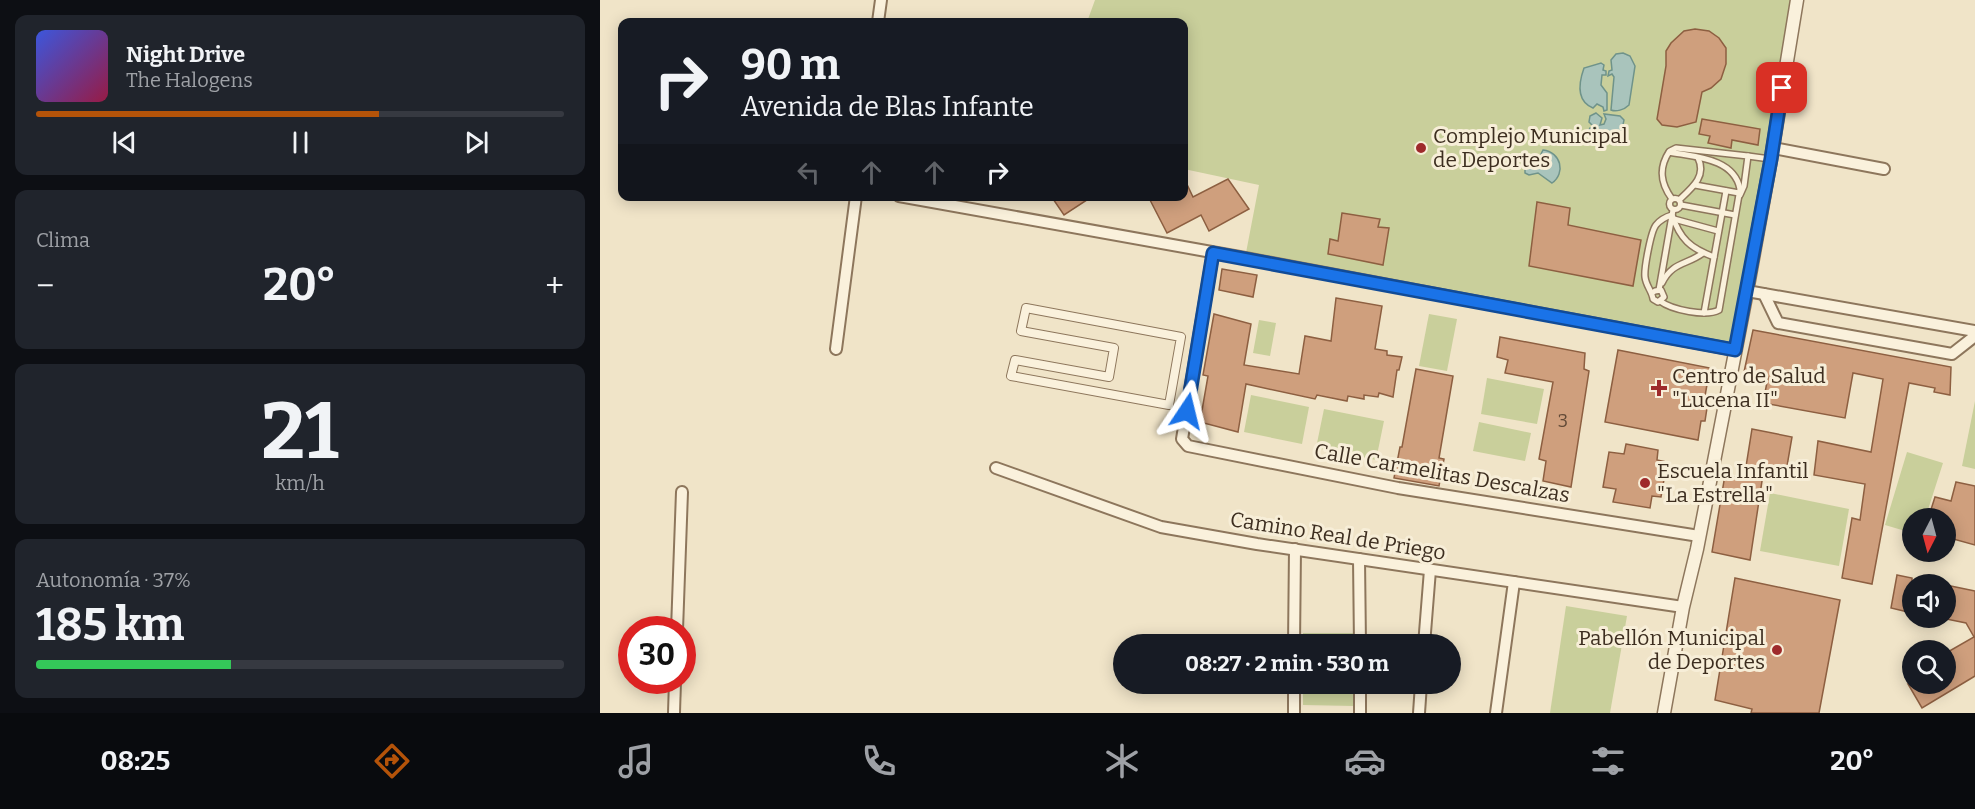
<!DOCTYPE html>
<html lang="es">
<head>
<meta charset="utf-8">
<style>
  :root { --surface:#171b24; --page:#20242c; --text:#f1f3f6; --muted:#9ea1a6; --line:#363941; --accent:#b45309 }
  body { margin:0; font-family:Bitter,serif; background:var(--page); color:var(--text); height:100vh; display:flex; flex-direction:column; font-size:22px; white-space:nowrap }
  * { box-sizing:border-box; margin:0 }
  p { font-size:20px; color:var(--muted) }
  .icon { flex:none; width:33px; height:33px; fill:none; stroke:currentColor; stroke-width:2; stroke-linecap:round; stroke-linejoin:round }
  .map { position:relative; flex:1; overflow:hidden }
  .details { display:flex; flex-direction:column; gap:15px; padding:15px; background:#0d0f14; width:600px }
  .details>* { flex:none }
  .top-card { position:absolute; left:18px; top:18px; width:570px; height:183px; border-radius:12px; box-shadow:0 3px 15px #0003; background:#171b24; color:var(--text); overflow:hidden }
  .needle { width:39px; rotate:186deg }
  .fabs { position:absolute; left:1302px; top:508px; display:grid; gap:12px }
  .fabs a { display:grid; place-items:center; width:54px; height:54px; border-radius:50%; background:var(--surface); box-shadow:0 3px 15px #0003; font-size:30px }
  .speed { position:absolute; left:18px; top:616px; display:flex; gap:12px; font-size:30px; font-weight:700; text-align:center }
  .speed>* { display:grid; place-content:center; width:78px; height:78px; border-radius:50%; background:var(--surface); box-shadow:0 3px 15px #0003; line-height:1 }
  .speed .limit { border:9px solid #d22; background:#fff; color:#111 }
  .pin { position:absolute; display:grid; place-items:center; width:51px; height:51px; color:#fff; margin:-26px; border-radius:12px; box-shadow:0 3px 9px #0006 }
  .me { position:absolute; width:66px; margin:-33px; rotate:10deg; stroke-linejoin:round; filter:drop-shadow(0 0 4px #0008) }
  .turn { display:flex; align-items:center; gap:21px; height:126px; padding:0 24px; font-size:27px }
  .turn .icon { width:78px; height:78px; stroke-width:2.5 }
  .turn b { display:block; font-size:42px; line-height:51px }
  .lanes { display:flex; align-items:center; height:57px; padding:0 24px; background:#0003; justify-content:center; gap:30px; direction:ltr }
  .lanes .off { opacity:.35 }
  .big { font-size:45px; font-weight:700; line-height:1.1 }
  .details .card { flex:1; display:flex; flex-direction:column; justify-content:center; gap:9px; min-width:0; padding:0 21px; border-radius:12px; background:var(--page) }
  .details .dial { align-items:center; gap:0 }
  .dial b { font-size:78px; line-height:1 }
  .song { display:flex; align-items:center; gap:18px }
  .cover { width:72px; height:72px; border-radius:9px; background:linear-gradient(135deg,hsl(230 70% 55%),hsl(340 70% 35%)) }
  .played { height:6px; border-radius:3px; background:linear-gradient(90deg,var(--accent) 65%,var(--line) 65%) }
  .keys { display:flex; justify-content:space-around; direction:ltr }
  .heat { display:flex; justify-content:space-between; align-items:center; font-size:33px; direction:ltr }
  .charge { height:9px; border-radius:4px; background:linear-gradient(90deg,#34c759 37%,var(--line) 0) }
  .trip { position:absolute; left:513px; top:634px; width:348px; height:60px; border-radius:30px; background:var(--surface); box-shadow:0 3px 15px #0003; font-weight:700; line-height:60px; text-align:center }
  .dock { display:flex; height:96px; justify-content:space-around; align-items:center; background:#090b0e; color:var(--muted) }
  .dock .icon { width:42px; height:42px }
  .dock .selected { color:var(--accent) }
  .dock b { font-size:27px; color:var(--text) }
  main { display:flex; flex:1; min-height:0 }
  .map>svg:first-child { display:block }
</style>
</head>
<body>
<main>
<section class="details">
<div class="card">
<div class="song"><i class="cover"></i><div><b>Night Drive</b><p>The Halogens</p></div></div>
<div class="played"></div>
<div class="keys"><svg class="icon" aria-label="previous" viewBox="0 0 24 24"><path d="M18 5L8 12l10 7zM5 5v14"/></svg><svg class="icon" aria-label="pause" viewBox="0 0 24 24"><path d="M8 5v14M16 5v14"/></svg><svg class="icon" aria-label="next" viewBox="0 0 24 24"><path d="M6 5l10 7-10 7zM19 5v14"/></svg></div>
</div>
<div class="card"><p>Clima</p>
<div class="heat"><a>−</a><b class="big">20°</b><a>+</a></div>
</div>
<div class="card dial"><b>21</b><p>km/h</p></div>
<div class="card"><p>Autonomía · 37%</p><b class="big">185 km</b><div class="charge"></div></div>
</section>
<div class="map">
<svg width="1375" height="713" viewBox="0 0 1375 713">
  <rect width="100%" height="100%" fill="#f0e4c8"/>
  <g fill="#c9cf9b">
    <polygon points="495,0 1197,0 1135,350 645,258 659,185 584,169 584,22 487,22"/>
    <polygon points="829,314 857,319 847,371 819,366"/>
    <polygon points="659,320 676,323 670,356 653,353"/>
    <polygon points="887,378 944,389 937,424 881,414"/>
    <polygon points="651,395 709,407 702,444 644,432"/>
    <polygon points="1375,401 1375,469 1362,466"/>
    <polygon points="724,409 784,421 776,460 716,448"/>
    <polygon points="879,422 931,433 925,461 873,451"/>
    <polygon points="1307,452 1343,463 1325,519 1312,519 1312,533 1285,525"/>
    <polygon points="1170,493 1249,509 1239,566 1160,551"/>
    <polygon points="966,606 1027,616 1010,713 950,713"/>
    <rect x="703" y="633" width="51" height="12"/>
    <polygon points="703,684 754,684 754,706 703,705"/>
  </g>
  <g fill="#a9c4bc" stroke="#6f938a" stroke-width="1.5">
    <path d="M1023,53L1030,56L1035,66L1029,105C1024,110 1016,112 1011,110L1014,77L1012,74L1008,76L1009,71L1012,70L1011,60L1016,54Z"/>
    <path d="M1001,63L1004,65L1003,70L1006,71V75H1002L1001,85L1007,93V110L1004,111L1003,107L997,104L993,108C976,101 979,82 984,68Z"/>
    <path d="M996,113L1002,118L1000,125L1004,124L1006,119L1004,114L1020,116L1024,120C1021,142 1009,142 990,138L987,134L990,128H996V125H992L989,122L990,116Z"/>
    <path d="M943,150C961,152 966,173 952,183L938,173L929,175L925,173V168L927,165L938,160Z"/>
  </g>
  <g fill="#cf9f7d" stroke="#8d5f41" stroke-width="1.5">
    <polygon points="1095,29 1109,31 1119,38 1126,48 1126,64 1121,79 1111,88 1102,92 1096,122 1077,127 1062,125 1057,119 1066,66 1066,51 1071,43 1084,31"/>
    <polygon points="1102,119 1160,129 1158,145 1132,140 1131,148 1108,143 1110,136 1099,134"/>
    <polygon points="584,178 593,197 628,179 649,209 609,231 601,215 567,233 548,196 584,196"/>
    <polygon points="451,196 493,196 464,215"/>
    <polygon points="937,202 970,208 968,225 1041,240 1033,286 929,266"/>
    <polygon points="742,213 780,219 778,227 789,228 783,265 728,254 730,239 738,241"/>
    <polygon points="622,269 657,275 653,297 619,290"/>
    <polygon points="736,298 782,306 775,349 787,351 787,355 802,357 799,370 797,370 793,397 779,393 778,397 764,395 764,399 748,396 747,401 717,395 715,399 646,384 638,432 600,422 608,376 603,375 614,314 651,324 644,365 699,374 705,336 731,341"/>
    <polygon points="1153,330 1351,367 1350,395 1334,392 1335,388 1309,383 1272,584 1242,578 1252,518 1260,520 1265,484 1214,475 1218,441 1271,452 1283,379 1253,373 1245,418 1163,403 1168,377 1144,372"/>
    <polygon points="900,337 985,353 984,369 989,371 971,487 943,481 946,461 939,459 953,382 905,373 908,360 897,357"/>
    <polygon points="1018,350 1110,368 1103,407 1107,408 1105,421 1101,421 1098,440 1005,422"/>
    <polygon points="816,369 853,376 839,458 844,459 839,486 794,478 800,447 802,447"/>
    <polygon points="1152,429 1192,437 1186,472 1164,468 1150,560 1112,552 1125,475 1144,479"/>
    <polygon points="1026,444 1058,450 1057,460 1067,462 1061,497 1052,496 1050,508 1013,502 1016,489 1003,487 1009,452 1024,454"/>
    <polygon points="1356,482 1375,486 1375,545 1346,537 1346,519 1328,519 1335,497 1351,501"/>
    <polygon points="1297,575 1312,578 1312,613 1291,608"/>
    <polygon points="1135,578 1240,600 1219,713 1151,713 1152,709 1115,700"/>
    <polygon points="1346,585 1375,591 1375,676 1322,708 1308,684 1346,684 1346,653 1374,637 1366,623 1346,619"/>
  </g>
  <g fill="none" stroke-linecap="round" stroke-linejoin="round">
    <defs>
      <g id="service">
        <polyline points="1070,151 1076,148 1148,156 1144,186 1140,195"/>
        <polyline points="1148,156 1170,159"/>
        <polyline points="1095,185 1139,193"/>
        <circle cx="1075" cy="204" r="5.5"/>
        <path d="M1079,200C1092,188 1107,176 1098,158"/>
        <polyline points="1081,205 1135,215"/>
        <polyline points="1074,219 1118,231"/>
        <path d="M1062,283C1072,262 1087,265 1103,253"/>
        <polyline points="1059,290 1073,210"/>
        <path d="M1052,293L1055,291L1061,290L1064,297L1058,302L1053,299C1052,291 1046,286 1045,277C1044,268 1051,231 1056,225C1061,219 1065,217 1072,215C1080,239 1090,248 1114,257"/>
        <path d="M1060,301C1072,310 1106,317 1119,310L1140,189C1134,158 1095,157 1069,152C1058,169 1061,184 1072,199"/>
        <polyline points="1104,313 1126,191"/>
      </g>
      <polygon id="pedestrian" points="426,308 581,337 569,405 411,376 415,360 509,377 514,348 421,331"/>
      <g id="minor">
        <polyline points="278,22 281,0"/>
        <polyline points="1173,148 1284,169"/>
        <polyline points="299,196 645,258 1135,350"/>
        <polyline points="613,253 582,439 588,446 798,488 1099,536"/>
        <polyline points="1147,291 1375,331"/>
        <polyline points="1164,294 1178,323 1352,354 1375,336"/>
        <polyline points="236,349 256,196"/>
        <polyline points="396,468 561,527 657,544 1083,607"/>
        <polyline points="759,559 760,645"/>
        <polyline points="77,630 82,492"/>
        <polyline points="694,645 695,549"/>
        <polyline points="824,645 830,570"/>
        <polyline points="760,684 760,713"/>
        <polyline points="74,713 75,681"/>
        <polyline points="694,713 694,684"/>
        <polyline points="819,713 821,684"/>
        <polyline points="896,713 914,582"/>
      </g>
      <polyline id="tertiary" points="1064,713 1083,607 1097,549 1147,291 1171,159 1197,0"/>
    </defs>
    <use href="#service" stroke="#8d765c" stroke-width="8"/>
    <use href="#pedestrian" stroke="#8d765c" stroke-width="10"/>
    <use href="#minor" stroke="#8d765c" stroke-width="14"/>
    <use href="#tertiary" stroke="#8d765c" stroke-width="15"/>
    <use href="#service" stroke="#faf1dc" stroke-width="5"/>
    <use href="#pedestrian" stroke="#faf1dc" stroke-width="8"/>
    <use href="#minor" stroke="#faf1dc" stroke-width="10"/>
    <use href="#tertiary" stroke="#faf1dc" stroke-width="12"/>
  </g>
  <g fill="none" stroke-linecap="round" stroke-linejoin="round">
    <defs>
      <polyline id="route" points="587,411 613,253 1135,350 1171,159 1182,88"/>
    </defs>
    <use href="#route" stroke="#114b97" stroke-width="15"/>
    <use href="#route" stroke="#1a73e8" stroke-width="10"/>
  </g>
  <g fill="#9e2a2b" stroke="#f7eed8" stroke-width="2">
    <circle cx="821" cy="148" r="6"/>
    <path d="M1056 379h6v6h6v6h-6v6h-6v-6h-6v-6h6z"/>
    <circle cx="1045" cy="483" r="6"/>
    <circle cx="1177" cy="650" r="6"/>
  </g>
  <g text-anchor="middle" stroke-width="6" stroke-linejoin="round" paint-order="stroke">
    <g font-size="18" fill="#624a37">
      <text x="963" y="427">3</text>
    </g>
    <g font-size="21" fill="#3d2e20" stroke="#f7eed8" text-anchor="start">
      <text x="833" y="143">Complejo Municipal<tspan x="833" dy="24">de Deportes</tspan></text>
      <text x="1072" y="383">Centro de Salud<tspan x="1072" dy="24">"Lucena II"</tspan></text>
      <text x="1057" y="478">Escuela Infantil<tspan x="1057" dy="24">"La Estrella"</tspan></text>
      <text x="1165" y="645" text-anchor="end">Pabellón Municipal<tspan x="1165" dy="24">de Deportes</tspan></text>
    </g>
    <g font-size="21" fill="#3d2e20" stroke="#f7eed8">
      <text transform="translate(842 473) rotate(10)" y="7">Calle Carmelitas Descalzas</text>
      <text transform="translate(738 536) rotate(9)" y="7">Camino Real de Priego</text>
    </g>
  </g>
</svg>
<div class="fabs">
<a><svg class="needle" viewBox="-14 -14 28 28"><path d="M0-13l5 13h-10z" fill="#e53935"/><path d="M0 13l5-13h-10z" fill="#9ea1a6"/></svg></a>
<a><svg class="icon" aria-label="sound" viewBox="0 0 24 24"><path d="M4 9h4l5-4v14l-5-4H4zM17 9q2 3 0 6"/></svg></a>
<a><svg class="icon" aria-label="search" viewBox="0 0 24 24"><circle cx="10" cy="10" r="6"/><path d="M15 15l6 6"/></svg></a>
</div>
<div class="speed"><div class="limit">30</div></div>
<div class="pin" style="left:1182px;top:88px;background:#d93025"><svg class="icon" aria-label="arrive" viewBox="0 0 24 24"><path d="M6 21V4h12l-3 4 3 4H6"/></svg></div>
<svg class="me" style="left:587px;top:411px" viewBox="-20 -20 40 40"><path d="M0-17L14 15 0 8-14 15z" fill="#1a73e8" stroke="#fff" stroke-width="4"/></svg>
<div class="trip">08:27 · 2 min · 530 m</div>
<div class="top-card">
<div class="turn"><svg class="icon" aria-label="right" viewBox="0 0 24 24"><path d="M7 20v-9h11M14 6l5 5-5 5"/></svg><div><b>90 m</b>Avenida de Blas Infante</div></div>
<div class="lanes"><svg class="icon off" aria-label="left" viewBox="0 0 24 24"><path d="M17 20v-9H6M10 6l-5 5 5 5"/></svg><svg class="icon off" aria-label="ahead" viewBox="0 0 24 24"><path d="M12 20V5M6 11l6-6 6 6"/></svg><svg class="icon off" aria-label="ahead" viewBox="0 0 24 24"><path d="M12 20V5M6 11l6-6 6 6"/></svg><svg class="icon" aria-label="right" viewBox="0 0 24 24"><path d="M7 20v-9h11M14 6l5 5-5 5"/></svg></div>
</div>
</div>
</main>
<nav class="dock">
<b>08:25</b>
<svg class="icon selected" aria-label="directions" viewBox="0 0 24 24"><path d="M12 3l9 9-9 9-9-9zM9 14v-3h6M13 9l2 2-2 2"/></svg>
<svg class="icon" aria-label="music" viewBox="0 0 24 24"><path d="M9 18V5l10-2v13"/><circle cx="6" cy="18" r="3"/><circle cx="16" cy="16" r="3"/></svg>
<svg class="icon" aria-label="phone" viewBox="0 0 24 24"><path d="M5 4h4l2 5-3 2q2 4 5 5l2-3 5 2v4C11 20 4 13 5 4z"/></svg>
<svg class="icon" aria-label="climate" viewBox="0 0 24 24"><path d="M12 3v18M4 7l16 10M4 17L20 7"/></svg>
<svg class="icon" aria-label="car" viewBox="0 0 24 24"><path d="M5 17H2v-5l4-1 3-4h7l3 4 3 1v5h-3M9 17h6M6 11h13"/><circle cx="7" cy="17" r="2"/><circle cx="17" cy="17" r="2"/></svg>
<svg class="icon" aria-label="filters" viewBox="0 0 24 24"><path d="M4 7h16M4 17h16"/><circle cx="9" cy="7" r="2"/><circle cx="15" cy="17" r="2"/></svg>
<b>20°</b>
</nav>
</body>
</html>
